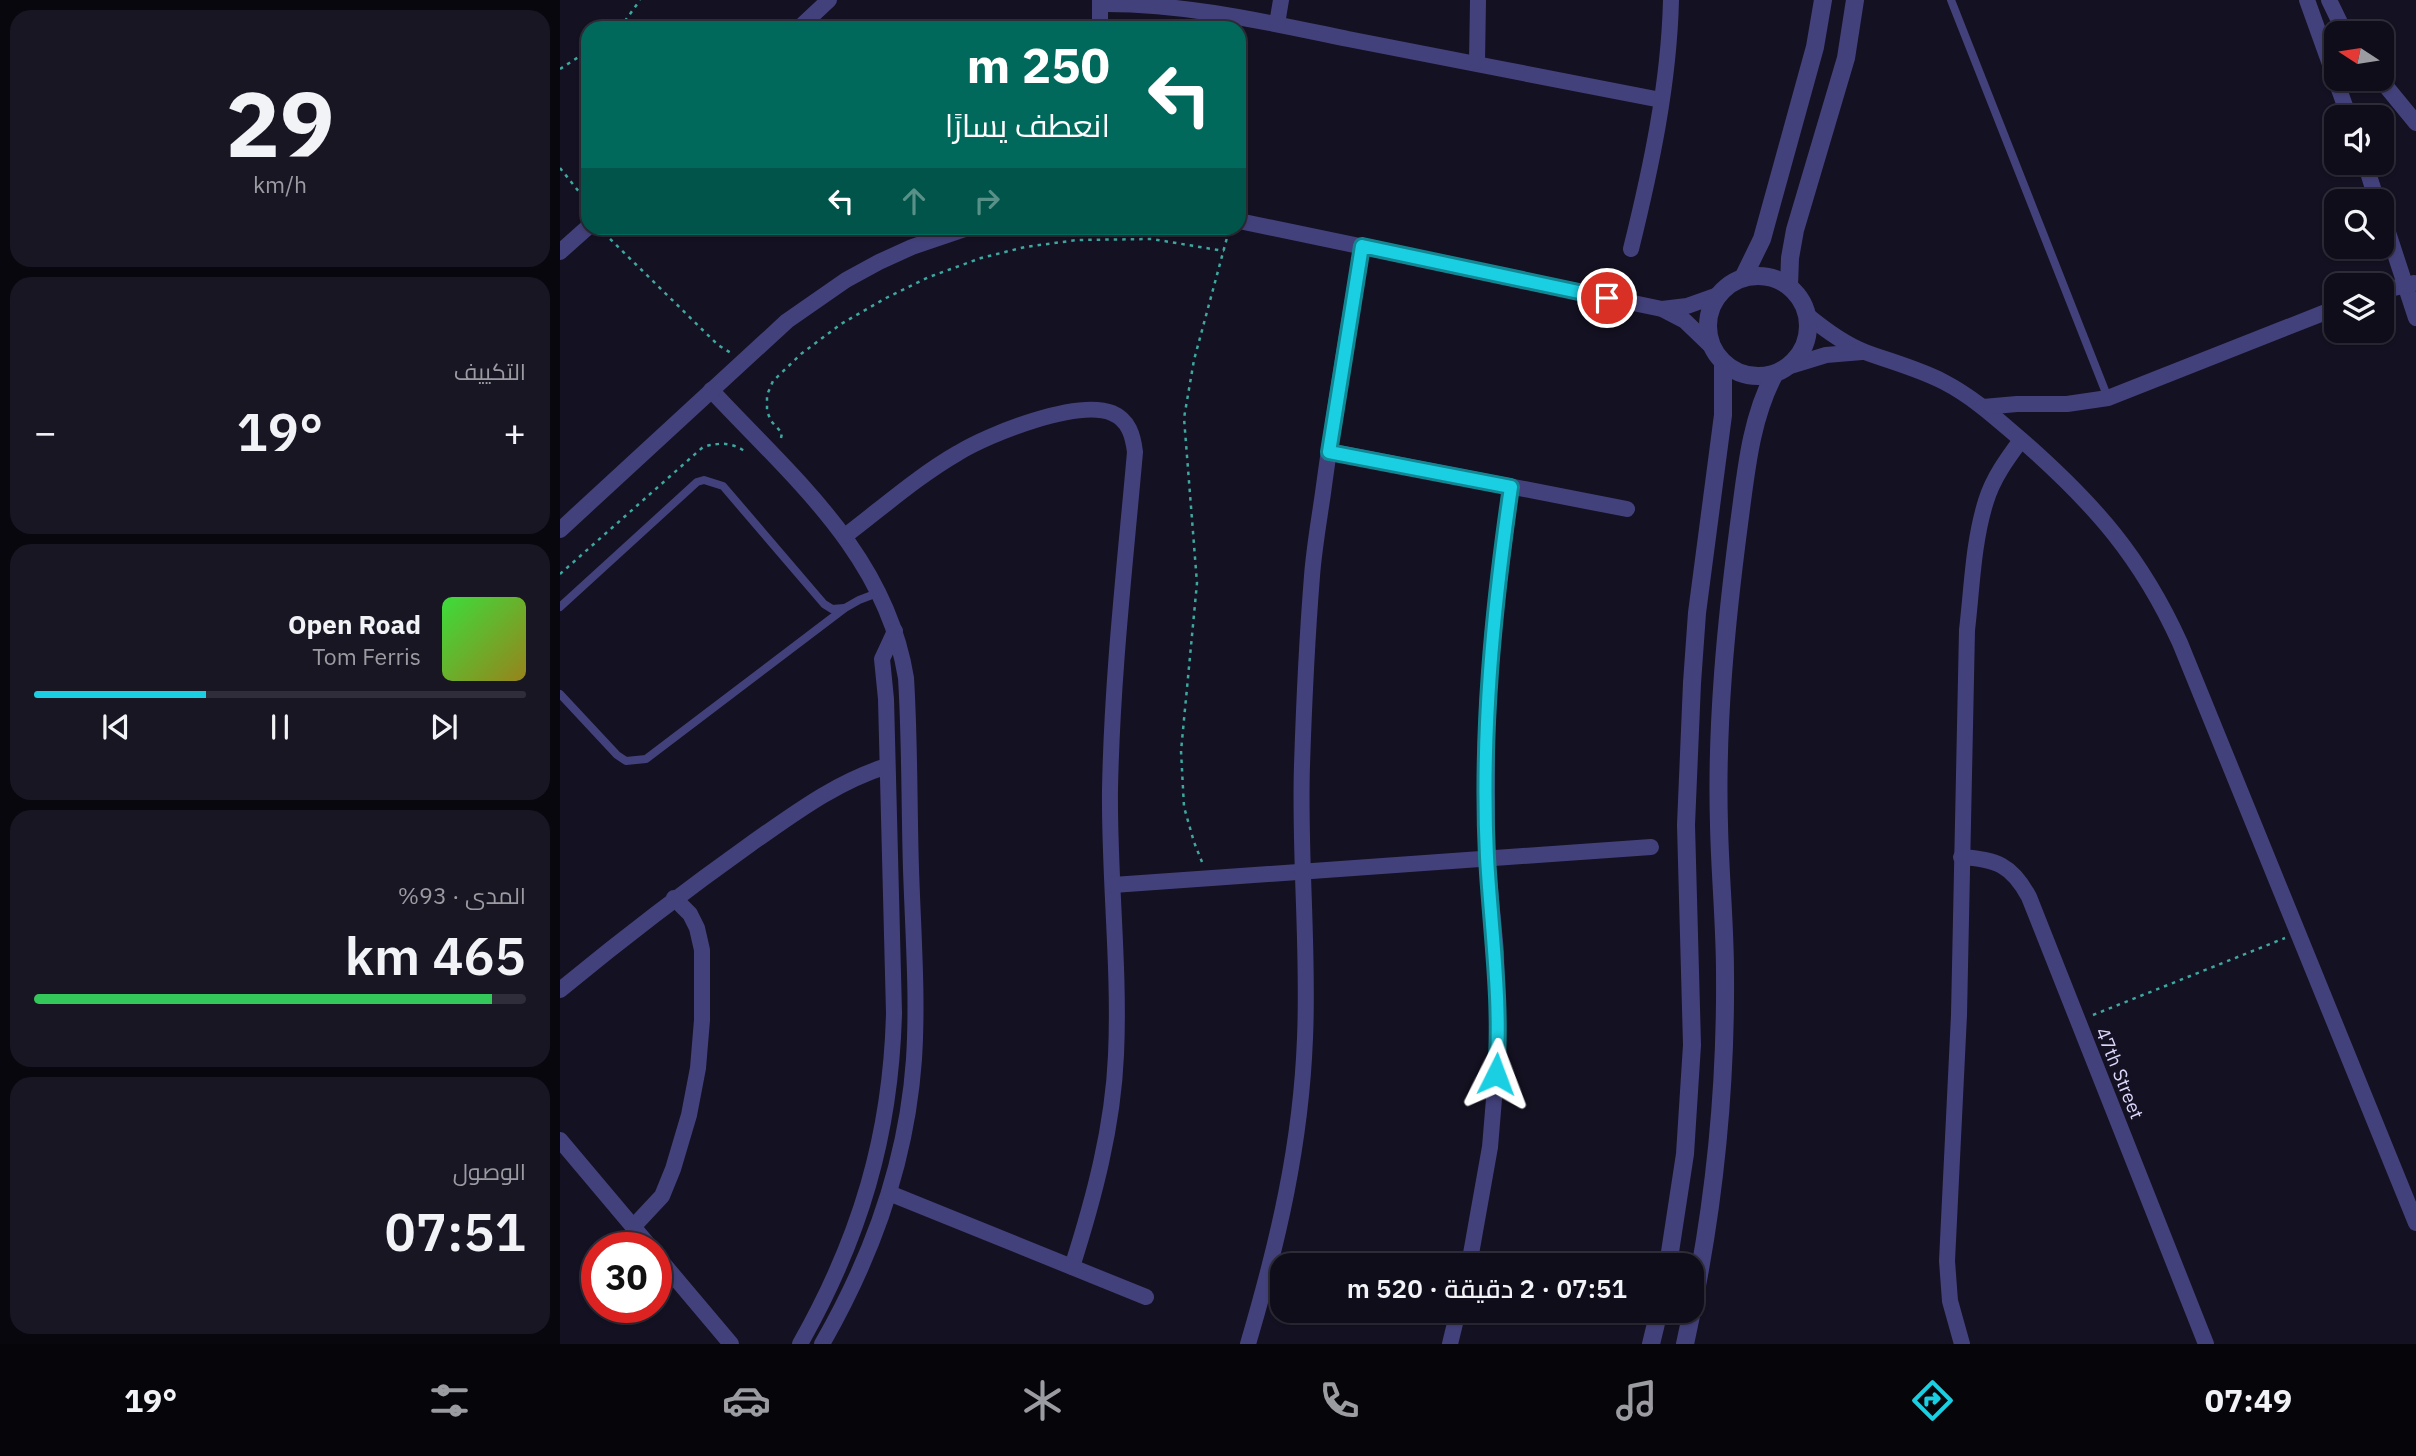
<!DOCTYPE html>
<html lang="ar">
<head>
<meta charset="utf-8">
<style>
  :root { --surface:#0f0d1a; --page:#181623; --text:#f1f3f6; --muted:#9b9ca2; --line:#2f2d39; --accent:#1bcfe2 }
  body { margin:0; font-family:"IBM Plex Sans",Cairo,sans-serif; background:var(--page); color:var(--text); direction:rtl; height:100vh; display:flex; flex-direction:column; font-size:26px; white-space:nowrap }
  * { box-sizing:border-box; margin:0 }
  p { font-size:23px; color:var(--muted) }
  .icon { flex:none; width:38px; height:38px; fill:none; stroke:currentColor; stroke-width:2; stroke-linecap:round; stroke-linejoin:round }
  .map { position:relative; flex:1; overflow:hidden; direction:ltr }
  .details { display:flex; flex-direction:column; gap:10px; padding:10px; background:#08070e; width:560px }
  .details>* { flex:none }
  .banner { position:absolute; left:21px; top:21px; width:665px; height:214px; border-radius:21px; box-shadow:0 2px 5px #0004,0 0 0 2px var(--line); direction:rtl; background:#00695c; color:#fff; overflow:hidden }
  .needle { width:46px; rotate:282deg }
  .fabs { position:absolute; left:1764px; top:21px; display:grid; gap:14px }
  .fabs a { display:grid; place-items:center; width:70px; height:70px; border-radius:14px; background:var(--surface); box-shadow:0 2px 5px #0004,0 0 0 2px var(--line); font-size:35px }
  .speed { position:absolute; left:21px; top:1232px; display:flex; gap:14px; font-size:35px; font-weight:700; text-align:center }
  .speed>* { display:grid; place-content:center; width:91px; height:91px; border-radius:50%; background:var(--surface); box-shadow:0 2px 5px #0004,0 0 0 2px var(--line); line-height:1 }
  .speed .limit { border:10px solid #d22; background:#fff; color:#111 }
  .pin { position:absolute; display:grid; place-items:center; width:60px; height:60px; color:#fff; margin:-30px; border:4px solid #fff; border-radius:50%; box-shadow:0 2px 7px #0007 }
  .me { position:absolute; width:77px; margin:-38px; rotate:3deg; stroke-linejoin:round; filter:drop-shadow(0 0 5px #0008) }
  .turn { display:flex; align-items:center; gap:24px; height:147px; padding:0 21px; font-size:32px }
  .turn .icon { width:91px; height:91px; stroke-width:2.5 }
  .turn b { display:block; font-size:49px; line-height:60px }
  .lanes { display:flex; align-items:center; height:66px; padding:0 21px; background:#0003; justify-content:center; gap:35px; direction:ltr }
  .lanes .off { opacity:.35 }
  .big { font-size:52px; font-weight:600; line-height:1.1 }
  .details .tile { flex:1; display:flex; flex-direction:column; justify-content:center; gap:10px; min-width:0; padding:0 24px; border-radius:21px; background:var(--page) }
  .details .dial { align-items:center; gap:0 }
  .dial b { font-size:91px; line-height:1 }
  .song { display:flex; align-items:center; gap:21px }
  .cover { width:84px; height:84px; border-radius:10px; background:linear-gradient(135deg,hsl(120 70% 55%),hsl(50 70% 35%)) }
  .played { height:7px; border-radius:4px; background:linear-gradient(90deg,var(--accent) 35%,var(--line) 35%) }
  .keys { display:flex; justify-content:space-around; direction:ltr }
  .heat { display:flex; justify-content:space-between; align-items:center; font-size:38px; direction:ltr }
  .charge { height:10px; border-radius:5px; background:linear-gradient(90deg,#34c759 93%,var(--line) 0) }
  .trip { position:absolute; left:710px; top:1253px; width:434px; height:70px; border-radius:21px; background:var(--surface); box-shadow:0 2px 5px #0004,0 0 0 2px var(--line); font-weight:600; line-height:70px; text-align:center; direction:rtl }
  .menu { display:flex; height:112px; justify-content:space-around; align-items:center; background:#06050a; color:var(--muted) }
  .menu .icon { width:49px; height:49px }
  .menu .current { color:var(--accent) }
  .menu b { font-size:32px; color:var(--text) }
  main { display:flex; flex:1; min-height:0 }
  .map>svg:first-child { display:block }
</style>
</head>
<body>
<main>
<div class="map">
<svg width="1856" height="1344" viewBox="0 0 1856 1344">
  <rect width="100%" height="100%" fill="#141122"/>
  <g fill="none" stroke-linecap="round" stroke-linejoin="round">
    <g stroke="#3da8a0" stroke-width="2.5" stroke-dasharray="3.5 5" stroke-linecap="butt">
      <polyline points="60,28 80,0"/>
      <polyline points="0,69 28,51"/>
      <polyline points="0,168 24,198 21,210 24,214"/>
      <polyline points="44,233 158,345 171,353"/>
      <polyline points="221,438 222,433 211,421 207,411 207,395 213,381 241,354 281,324 326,298 369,277 421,258 465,247 517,240 592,239 664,251"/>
      <path d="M0,574L143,447C160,442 173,442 187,453"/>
      <polyline points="642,862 634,842 624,807 621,751 637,583 624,418 634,360 668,234"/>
      <polyline points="1533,1015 1725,938"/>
    </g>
    <g stroke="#43417b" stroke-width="8">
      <polyline points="1391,0 1548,398"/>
      <polyline points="0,607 137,482 144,480 163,486 264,604 272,609 284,608"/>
      <polyline points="0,694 57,755 66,761 86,759 285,608 299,600 320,592"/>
    </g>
    <g stroke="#43417b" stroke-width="16">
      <polyline points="540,0 540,28"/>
      <polyline points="1747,0 1789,117"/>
      <polyline points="1769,0 1785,33"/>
      <path d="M540,4C624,3 706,22 788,39C892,60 997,79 1101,100"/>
      <polyline points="717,24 721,0"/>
      <polyline points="239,28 269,0"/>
      <polyline points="917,62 918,0"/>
      <polyline points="1820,79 1856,123"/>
      <polyline points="1805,163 1817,201"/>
      <polyline points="1822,214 1856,318"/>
      <polyline points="679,221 1102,309 1125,321 1151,346"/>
      <path d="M1071,249C1091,168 1109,84 1111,0"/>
      <polyline points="0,252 28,227"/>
      <polyline points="1822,291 1854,283"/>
      <polyline points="1102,309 1127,306 1158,295"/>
      <path d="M1247,315C1264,329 1284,344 1305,352C1332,362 1359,369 1384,382C1415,398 1439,421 1465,443C1535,505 1581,557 1620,643L1856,1223"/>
      <polyline points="1230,366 1266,355 1302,352"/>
      <path d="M151,390C233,478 326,554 346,678C350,742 349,805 351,869C353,932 358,996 354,1059C347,1160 312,1257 262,1344"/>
      <polyline points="1423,407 1457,404 1507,404 1548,398 1776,308"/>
      <polyline points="769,451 1067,509"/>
      <polyline points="0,530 227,321 286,280 319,262 352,247 408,228"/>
      <path d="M285,536C322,508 358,476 398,453C429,434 517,399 552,413C569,420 573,436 575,452C565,565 552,677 550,790C549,879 560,967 556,1055C553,1127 534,1198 512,1267"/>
      <path d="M1401,857C1436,859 1452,865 1469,897L1646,1344"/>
      <polyline points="553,885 1091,847"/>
      <path d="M0,990C62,939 126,890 192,843C235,813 276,782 327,766"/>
      <polyline points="0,1140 91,1248"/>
      <polyline points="329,1193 586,1297"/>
      <polyline points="73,1227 102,1196 113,1169 129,1115 138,1068 142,1020 142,950 137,928 130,914 114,898"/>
      <polyline points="96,1255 171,1344"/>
      <polyline points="909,1265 930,1147 938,1051 936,952 927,857 927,710 933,629 951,487"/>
      <path d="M240,1344C300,1238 331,1135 334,1013L326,699L322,659L335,631"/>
      <path d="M688,1344C718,1242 741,1145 745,1038C749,947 739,856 742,765C744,703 747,639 752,576C754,549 759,521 763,493C774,411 788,328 802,246"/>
      <polyline points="890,1344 898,1311"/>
      <path d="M1402,1344L1390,1301L1387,1261L1399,1015L1407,630C1412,588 1413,542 1426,501C1433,478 1447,459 1461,440"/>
    </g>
    <g stroke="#43417b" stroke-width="18">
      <circle cx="1198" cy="326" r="50"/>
      <polyline points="1183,278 1202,239 1255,47 1263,0"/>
      <polyline points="1229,286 1230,258 1235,230 1286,58 1295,0"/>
      <polyline points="1108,1265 1125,1154 1132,1045 1126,825 1132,683 1137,613 1163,415 1163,363"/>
      <path d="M1132,1311C1155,1199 1166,1087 1165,973C1165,924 1160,875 1159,825C1156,725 1166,623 1179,524C1186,473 1190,421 1214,375"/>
      <polyline points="1091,1344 1099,1311"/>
      <polyline points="1125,1344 1132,1311"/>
    </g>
  </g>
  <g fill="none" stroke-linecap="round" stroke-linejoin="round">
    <defs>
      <path id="route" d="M936,1074C942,1002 931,930 927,857C921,733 933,610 951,487L769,452L802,246L1047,298"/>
    </defs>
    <use href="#route" stroke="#128793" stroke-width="18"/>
    <use href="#route" stroke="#1bcfe2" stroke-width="12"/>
  </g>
  <g text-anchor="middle" stroke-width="7" stroke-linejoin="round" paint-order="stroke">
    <g font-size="19" fill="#dad7fa" stroke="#141122">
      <text transform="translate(1560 1073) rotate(68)" y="7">47th Street</text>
    </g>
  </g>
</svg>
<div class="fabs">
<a><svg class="needle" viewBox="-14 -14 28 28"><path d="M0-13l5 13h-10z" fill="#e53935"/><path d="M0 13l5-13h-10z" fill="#9b9ca2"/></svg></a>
<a><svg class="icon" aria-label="sound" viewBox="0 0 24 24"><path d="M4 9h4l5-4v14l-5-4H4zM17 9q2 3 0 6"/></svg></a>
<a><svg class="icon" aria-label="search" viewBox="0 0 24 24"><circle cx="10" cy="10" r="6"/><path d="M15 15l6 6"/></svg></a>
<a><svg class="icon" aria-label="layers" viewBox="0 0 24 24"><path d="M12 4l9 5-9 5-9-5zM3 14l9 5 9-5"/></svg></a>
</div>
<div class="speed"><div class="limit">30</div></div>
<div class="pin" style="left:1047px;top:298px;background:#d93025"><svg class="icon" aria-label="arrive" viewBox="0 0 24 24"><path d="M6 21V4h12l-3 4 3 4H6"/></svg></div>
<svg class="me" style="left:936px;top:1074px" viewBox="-20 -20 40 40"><path d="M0-17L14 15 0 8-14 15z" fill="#1bcfe2" stroke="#fff" stroke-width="4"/></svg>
<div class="trip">07:51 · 2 دقيقة · 520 m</div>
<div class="banner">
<div class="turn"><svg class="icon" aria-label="left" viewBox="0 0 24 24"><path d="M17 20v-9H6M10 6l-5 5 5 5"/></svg><div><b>250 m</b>انعطف يسارًا</div></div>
<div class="lanes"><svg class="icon" aria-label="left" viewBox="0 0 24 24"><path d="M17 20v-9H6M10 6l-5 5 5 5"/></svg><svg class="icon off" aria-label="ahead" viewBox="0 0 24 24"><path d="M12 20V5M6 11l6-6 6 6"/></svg><svg class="icon off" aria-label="right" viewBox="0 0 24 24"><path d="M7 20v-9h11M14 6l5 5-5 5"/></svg></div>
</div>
</div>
<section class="details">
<div class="tile dial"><b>29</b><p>km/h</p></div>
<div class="tile"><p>التكييف</p>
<div class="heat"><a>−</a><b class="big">19°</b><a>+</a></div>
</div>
<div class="tile">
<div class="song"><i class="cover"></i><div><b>Open Road</b><p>Tom Ferris</p></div></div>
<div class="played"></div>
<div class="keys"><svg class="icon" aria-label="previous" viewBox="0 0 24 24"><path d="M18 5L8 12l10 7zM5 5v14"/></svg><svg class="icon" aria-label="pause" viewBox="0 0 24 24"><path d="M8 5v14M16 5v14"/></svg><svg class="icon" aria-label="next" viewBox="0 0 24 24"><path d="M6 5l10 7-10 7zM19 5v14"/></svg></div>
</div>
<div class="tile"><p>المدى · 93%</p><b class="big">465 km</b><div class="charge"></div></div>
<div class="tile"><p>الوصول</p><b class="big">07:51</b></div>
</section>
</main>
<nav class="menu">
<b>07:49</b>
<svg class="icon current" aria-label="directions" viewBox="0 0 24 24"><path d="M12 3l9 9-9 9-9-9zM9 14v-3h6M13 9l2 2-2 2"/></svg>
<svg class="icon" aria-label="music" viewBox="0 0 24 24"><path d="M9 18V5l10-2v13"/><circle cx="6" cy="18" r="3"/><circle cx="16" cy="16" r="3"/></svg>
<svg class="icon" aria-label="phone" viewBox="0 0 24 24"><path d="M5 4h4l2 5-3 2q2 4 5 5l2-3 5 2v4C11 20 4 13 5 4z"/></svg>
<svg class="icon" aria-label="climate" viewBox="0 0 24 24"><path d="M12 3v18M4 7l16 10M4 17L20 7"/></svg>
<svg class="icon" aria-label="car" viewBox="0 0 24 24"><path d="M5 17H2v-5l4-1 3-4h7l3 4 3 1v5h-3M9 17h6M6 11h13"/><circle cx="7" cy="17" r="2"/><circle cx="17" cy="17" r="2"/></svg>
<svg class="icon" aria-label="filters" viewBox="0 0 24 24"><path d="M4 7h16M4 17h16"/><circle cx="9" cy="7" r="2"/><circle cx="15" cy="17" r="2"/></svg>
<b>19°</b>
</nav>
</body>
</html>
